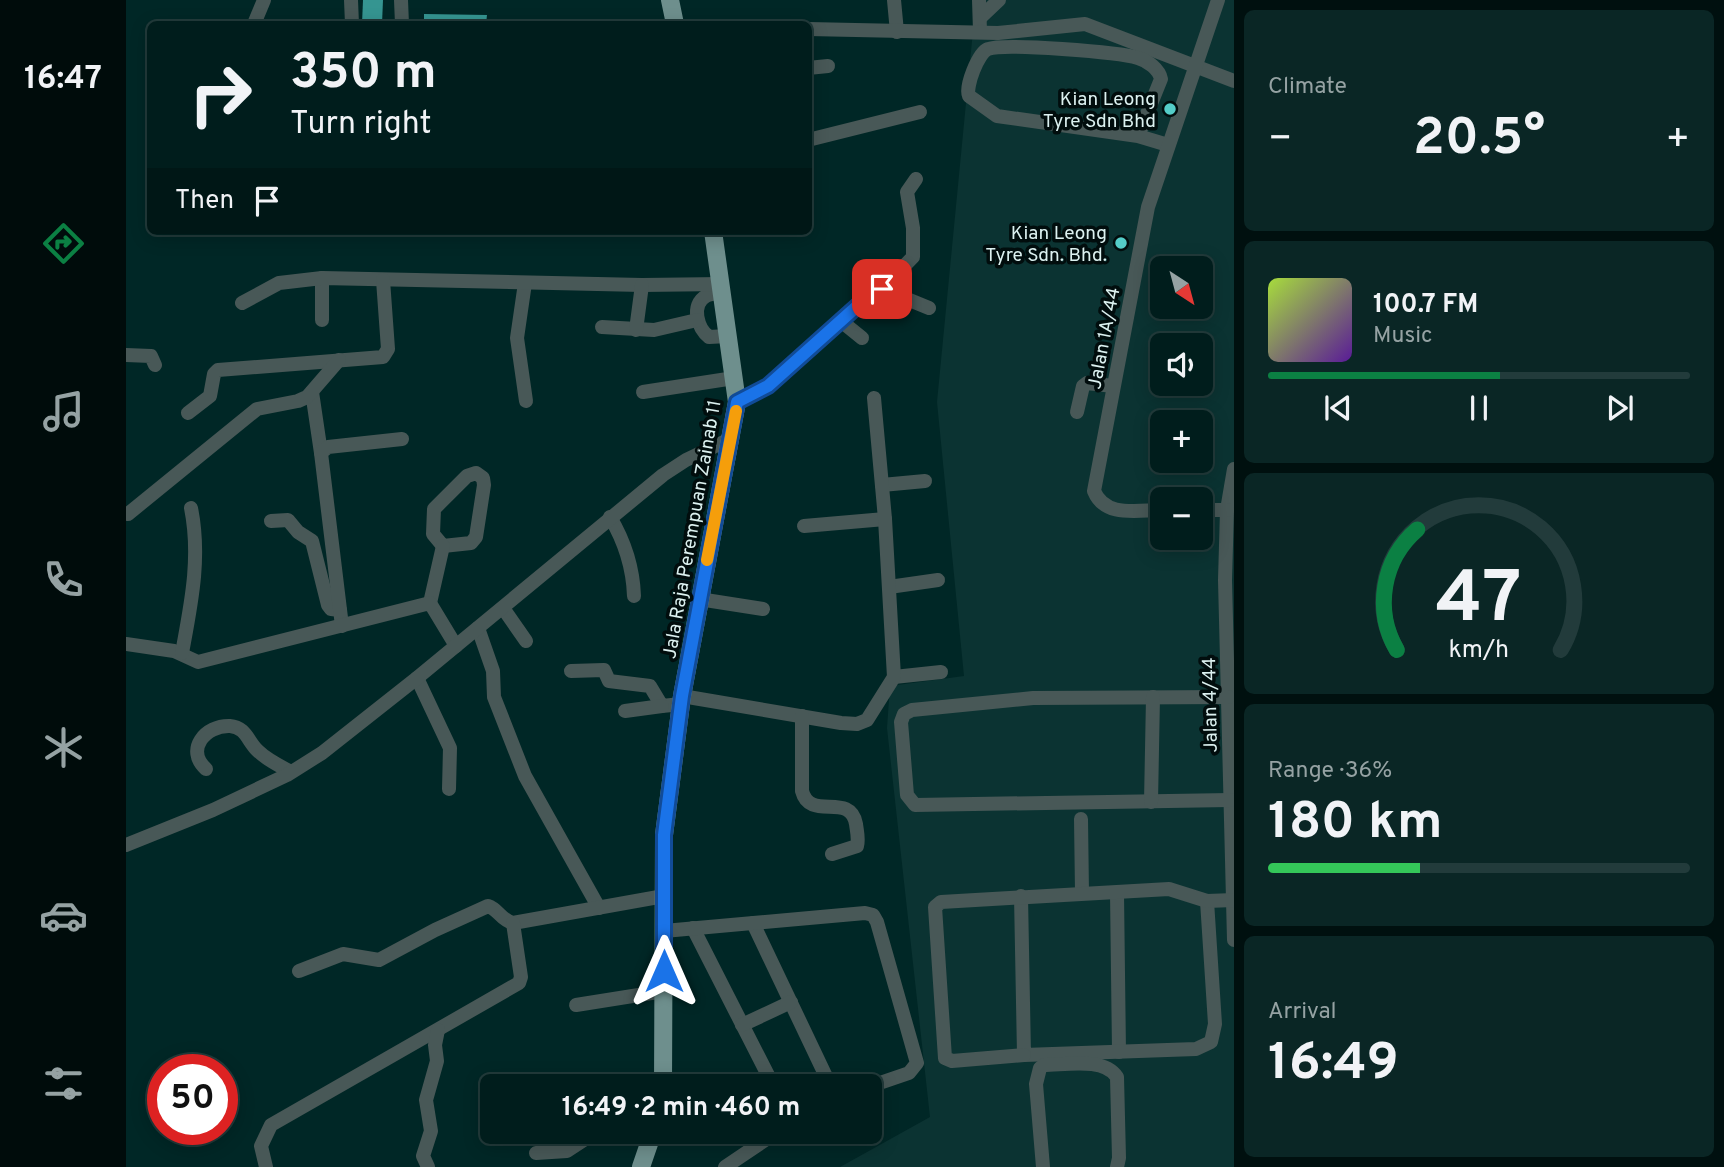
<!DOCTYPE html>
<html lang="en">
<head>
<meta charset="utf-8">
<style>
  :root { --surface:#001d1c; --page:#0a2625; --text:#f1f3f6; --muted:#95a2a3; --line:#223b3b; --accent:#0b8043 }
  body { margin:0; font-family:Overpass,sans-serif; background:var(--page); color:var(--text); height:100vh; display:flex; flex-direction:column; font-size:26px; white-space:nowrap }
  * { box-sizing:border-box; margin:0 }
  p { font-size:23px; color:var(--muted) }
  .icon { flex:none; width:38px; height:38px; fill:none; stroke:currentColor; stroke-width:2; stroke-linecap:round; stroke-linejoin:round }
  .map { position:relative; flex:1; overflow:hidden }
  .details { display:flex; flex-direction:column; gap:10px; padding:10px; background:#00100f; width:490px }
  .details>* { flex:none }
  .hud { position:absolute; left:21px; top:21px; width:665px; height:214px; border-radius:10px; box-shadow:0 4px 18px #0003,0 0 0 2px var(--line); background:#001d1c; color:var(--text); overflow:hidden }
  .needle { width:46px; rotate:144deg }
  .controls { position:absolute; left:1024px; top:256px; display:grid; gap:14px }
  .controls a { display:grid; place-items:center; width:63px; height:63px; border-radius:10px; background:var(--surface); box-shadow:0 4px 18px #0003,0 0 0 2px var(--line); font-size:35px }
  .speed { position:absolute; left:21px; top:1054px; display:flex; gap:14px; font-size:35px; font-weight:700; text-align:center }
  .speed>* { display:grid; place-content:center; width:91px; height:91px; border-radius:50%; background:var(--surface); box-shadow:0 4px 18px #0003,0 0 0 2px var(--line); line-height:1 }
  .speed .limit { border:10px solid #d22; background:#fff; color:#111 }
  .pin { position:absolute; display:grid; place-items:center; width:60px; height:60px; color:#fff; margin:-30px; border-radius:14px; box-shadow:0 4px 10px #0006 }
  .me { position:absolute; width:77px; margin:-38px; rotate:0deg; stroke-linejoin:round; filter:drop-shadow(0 0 5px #0008) }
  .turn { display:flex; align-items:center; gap:24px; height:147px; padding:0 28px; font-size:32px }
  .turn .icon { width:91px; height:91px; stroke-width:2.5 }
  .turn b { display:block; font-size:49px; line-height:60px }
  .then { display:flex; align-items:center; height:66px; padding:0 28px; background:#0003; gap:14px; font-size:26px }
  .big { font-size:52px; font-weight:700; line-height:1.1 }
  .details .tile { flex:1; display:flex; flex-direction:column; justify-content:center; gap:10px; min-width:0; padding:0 24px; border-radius:10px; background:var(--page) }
  .details .dial { align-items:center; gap:0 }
  .dial svg { height:182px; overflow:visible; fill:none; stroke:var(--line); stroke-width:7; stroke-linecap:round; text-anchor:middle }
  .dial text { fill:var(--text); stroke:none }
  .song { display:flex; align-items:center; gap:21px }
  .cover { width:84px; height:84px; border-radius:10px; background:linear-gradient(135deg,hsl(80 70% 55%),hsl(270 70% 35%)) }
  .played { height:7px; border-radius:4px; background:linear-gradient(90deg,var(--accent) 55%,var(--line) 55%) }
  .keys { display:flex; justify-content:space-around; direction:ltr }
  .heat { display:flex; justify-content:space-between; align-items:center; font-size:38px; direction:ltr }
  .charge { height:10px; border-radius:5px; background:linear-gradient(90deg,#34c759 36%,var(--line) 0) }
  .trip { position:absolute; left:354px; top:1074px; width:402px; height:70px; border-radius:10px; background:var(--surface); box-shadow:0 4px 18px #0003,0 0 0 2px var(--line); font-weight:700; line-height:70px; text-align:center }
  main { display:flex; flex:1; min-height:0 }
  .dock { display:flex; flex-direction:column; width:126px; justify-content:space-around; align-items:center; background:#000c0b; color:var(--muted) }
  .dock .icon { width:49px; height:49px }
  .dock .active { color:var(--accent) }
  .dock b { font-size:32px; color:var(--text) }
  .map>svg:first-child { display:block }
</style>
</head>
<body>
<main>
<nav class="dock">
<b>16:47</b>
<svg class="icon active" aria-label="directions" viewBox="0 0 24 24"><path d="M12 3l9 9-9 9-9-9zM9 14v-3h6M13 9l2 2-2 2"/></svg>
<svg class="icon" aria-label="music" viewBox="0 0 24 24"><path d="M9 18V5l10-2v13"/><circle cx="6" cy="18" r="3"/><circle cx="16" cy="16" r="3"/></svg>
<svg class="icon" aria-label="phone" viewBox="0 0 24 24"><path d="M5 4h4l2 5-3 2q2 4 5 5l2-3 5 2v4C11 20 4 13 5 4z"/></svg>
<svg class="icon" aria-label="climate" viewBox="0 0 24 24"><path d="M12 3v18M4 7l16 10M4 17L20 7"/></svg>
<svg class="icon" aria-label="car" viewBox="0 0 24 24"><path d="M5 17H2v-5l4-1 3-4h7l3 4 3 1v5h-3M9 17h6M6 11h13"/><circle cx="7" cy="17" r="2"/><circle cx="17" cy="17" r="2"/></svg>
<svg class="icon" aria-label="filters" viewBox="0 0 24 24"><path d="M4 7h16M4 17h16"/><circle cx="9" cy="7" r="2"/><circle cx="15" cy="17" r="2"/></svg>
</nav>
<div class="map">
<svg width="1108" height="1167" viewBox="0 0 1108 1167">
  <rect width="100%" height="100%" fill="#002726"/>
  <path fill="#0b3332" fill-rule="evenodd" d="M850,0H1108V1167H714L804,1117L761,728L764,686L838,676L811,402ZM1036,268H1074V306H1036ZM1036,345H1074V383H1036ZM1036,422H1074V460H1036ZM1036,499H1074V537H1036Z"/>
  <g fill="#359591">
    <polygon points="237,0 257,0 256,24 236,24"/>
    <polygon points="298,14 361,15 360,24 298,24"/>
  </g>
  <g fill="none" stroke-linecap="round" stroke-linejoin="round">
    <g stroke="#485857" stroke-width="14">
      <polyline points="225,0 226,24"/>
      <polyline points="275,0 276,24"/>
      <polyline points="768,0 771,32"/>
      <polyline points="853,0 854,31"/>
      <polyline points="854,18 873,0"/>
      <polyline points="128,24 138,0"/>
      <polyline points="682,29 872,33 959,24 1108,81"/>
      <polyline points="682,68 702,66"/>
      <path d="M1012,136L1035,79C1033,69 1022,61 1012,58C993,52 879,43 862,49C852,53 839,87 843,96L871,116L1012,136L1042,145"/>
      <polyline points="682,140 794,112"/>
      <polyline points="196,278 196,320"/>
      <polyline points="399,283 391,338 400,401"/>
      <polyline points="756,289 787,257 787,228 781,192 790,179"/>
      <path d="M597,292C592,293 584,294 580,296C564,305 572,329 583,337L602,336"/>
      <polyline points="116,303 153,283 196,278 516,285 596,284"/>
      <polyline points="715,321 736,338"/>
      <polyline points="476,327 528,330 571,320"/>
      <polyline points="510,330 516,285"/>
      <polyline points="0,355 25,356 29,365"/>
      <polyline points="186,392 195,453"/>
      <polyline points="517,392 608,378"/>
      <polyline points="611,402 642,386 750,290 759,290 803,308"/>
      <polyline points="951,412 957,386 961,383 987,386"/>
      <polyline points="62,413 84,396 88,374 92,370 257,357 262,349 257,280"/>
      <polyline points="1108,469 1101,510 1099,580 1108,940"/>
      <polygon points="350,473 357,478 358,485 350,537 345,543 317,546 307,534 308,509 341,476"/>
      <polyline points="756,485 799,481"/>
      <path d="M1036,510C1011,510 979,518 968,491L1022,207L1092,0"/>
      <polyline points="1074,510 1101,510"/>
      <polyline points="2,514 131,409 172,401 181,397 213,360"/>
      <path d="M484,517C499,542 507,567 508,596"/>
      <polyline points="145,521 162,520 172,532 186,541 202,605 205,609 214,610"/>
      <polyline points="678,526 759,519"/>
      <polyline points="763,587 812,580"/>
      <polyline points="573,599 637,609"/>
      <polyline points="304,603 317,546"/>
      <polyline points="377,608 400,641"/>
      <polyline points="216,626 195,453 202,447 276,439"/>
      <polyline points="352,628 367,671 368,697 399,776 473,908"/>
      <polyline points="0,644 48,651 72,662 304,603 330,646"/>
      <path d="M56,653C65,604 75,558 65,508"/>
      <polyline points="445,671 478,670 483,681 524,686 536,706 555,704"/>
      <polyline points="768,677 815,672"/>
      <polyline points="291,678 324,748 323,789"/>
      <polyline points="556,696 715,723 731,724 741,720 768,677 759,519 748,398"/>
      <polyline points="1102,697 907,698 786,710 778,714 775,722 781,795 789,805 1104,800"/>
      <polyline points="499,711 536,706"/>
      <path d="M676,716V791C684,822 724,791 730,824C731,832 733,839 731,846L706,854"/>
      <path d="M80,769C59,750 79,725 104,726C120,727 122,742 132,751C141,760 154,766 165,772"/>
      <polyline points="1025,802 1027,697"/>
      <polyline points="955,819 956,893"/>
      <polyline points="0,845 87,810 161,775 196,753 291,678 537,475 560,460 604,439"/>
      <polyline points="991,893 993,1052"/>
      <polyline points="895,896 898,1055 1070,1049 1085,1042 1089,1024 1081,901"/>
      <polyline points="627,923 705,1087"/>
      <polyline points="567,928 648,1087"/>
      <polyline points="538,931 739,913 747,915 751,922 791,1063 783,1073 742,1087"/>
      <path d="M173,971L217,954L253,960L309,930L362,906C372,909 375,920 387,923L538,896"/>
      <polyline points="450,1005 538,991"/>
      <polyline points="616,1025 665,1002"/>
      <polyline points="898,1055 826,1061 819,1058 809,907 815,902 1043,889 1081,901 1108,900"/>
      <polyline points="410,1153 441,1151 470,1132"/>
      <polyline points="140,1167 135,1146 145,1125 393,983 395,977 387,923"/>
      <polyline points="302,1167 297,1156 305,1131 300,1100 311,1061 309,1045 312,1030"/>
      <polyline points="599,1167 651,1132"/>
      <path d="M917,1167L910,1084L914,1068L918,1065C939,1065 978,1057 991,1077L993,1158L991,1167"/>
    </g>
    <g stroke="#6e8f8d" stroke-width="18">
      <polyline points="544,0 549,24"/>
      <polyline points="537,1087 538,835 556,696 611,402 587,231"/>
      <polyline points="515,1167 527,1132"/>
    </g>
  </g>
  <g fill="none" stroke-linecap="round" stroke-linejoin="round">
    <defs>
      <polyline id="route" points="538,971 538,835 556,696 611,402 642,386 747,292 756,289"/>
    </defs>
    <use href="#route" stroke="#114b97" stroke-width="18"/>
    <use href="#route" stroke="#1a73e8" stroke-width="12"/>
    <polyline stroke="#f59e0b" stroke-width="12" points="581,560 610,411"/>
  </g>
  <g fill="#54cdc8" stroke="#010d0d" stroke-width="2.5">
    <circle cx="1044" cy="109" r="7"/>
    <circle cx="995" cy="243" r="7"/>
  </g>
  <g text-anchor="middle" stroke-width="7" stroke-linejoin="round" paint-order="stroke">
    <g font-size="19" fill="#dcf1f0" stroke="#010d0d" text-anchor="end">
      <text x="1030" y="105">Kian Leong<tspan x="1030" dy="22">Tyre Sdn Bhd</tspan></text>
      <text x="981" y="239">Kian Leong<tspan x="981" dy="22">Tyre Sdn. Bhd.</tspan></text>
    </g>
    <g font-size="19" fill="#dcf1f0" stroke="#010d0d">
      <text transform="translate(977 338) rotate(-79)" y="7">Jalan 1A/44</text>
      <text transform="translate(565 529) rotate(-80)" y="7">Jala Raja Perempuan Zainab 11</text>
      <text transform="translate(1083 705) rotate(-91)" y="7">Jalan 4/44</text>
    </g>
  </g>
</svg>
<div class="controls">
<a><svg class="needle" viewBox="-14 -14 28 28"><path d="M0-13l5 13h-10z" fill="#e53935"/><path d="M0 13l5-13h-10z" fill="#95a2a3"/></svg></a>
<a><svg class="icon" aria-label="sound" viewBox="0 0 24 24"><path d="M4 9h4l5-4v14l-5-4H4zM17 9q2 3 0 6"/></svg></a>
<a>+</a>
<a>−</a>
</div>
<div class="speed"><div class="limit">50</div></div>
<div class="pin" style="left:756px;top:289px;background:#d93025"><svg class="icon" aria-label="arrive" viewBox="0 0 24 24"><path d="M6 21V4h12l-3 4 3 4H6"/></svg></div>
<svg class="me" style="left:538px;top:971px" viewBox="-20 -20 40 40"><path d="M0-17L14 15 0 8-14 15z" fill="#1a73e8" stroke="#fff" stroke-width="4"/></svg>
<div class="trip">16:49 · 2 min · 460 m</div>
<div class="hud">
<div class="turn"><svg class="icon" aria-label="right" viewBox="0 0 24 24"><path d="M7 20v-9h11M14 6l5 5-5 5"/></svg><div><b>350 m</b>Turn right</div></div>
<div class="then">Then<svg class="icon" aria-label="arrive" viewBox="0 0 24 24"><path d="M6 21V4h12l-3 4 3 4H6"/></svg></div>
</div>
</div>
<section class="details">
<div class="tile"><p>Climate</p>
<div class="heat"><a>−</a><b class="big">20.5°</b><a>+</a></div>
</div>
<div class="tile">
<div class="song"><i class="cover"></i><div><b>100.7 FM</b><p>Music</p></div></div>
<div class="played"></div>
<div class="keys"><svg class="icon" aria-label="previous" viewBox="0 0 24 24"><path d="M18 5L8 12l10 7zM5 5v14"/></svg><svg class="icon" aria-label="pause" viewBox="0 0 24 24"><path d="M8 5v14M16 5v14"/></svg><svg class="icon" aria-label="next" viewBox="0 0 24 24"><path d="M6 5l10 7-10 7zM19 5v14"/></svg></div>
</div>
<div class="tile dial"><svg viewBox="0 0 100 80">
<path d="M14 69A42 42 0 1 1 86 69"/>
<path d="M14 69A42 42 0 0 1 23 16" stroke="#0b8043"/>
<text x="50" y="56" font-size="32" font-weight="700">47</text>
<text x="50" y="72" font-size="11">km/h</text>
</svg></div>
<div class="tile"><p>Range · 36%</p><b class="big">180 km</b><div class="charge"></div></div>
<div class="tile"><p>Arrival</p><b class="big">16:49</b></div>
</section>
</main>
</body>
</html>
